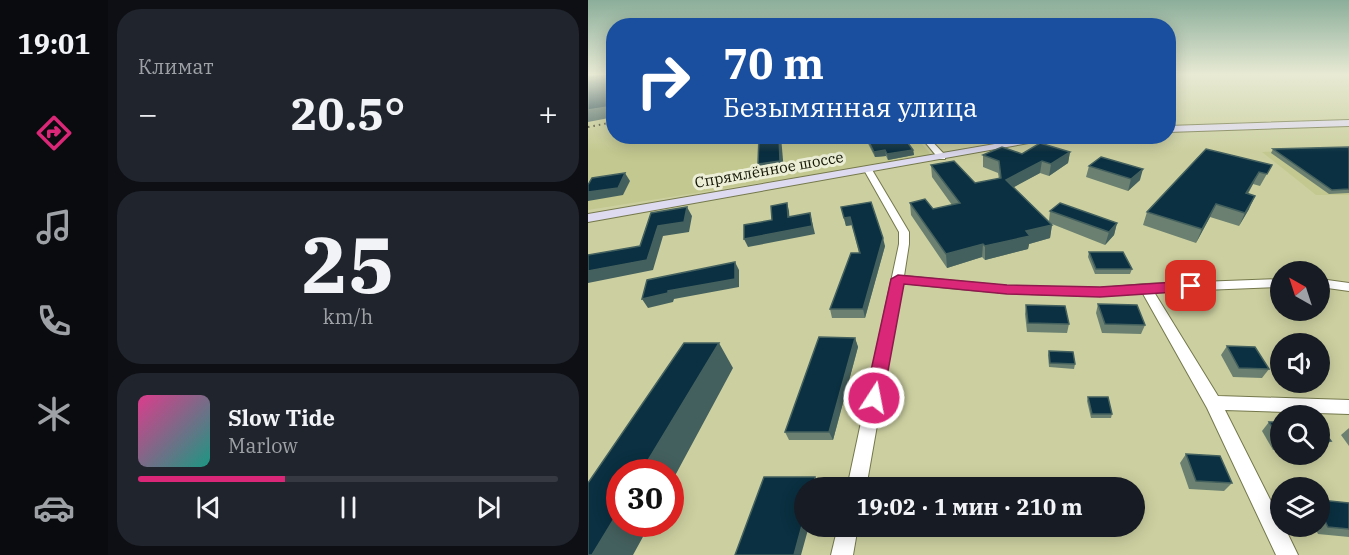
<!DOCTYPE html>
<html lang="ru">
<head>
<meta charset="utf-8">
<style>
  :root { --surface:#171b24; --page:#20242c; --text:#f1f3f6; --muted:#9ea1a6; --line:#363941; --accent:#db2777 }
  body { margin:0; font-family:"IBM Plex Serif",serif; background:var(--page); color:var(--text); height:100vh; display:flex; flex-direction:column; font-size:22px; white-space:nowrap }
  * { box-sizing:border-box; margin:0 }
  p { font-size:20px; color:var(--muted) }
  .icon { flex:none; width:33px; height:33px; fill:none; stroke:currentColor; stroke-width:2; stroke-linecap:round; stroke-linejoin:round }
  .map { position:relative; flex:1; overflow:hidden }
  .side { display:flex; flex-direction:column; gap:9px; padding:9px; background:#0d0f14; width:480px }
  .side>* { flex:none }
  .top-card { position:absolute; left:18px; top:18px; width:570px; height:126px; border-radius:24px; box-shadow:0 3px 15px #0003; background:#1a4fa0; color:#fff; overflow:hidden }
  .needle { width:39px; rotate:321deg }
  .tools { position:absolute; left:682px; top:261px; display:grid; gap:12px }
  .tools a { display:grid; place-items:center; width:60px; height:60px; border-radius:50%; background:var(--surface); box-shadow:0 3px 15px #0003; font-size:30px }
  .speed { position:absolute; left:18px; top:459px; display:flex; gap:12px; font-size:30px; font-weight:700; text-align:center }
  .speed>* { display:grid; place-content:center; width:78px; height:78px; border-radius:50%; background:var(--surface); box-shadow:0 3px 15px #0003; line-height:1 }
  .speed .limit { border:9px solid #d22; background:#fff; color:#111 }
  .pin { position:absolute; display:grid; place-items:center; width:51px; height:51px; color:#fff; margin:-26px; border-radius:12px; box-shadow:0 3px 9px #0006 }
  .me { position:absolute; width:66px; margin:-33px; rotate:11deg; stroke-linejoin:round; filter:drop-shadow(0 0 4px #0008) }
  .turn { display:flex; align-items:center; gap:21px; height:126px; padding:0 18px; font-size:27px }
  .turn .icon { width:78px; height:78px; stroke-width:2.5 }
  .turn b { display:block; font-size:42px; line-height:51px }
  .big { font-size:45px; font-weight:700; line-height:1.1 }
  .side .widget { flex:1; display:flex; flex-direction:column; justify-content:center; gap:9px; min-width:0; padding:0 21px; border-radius:24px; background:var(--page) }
  .side .dial { align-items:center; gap:0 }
  .dial b { font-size:78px; line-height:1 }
  .song { display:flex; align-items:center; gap:18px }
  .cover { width:72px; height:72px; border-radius:9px; background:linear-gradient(135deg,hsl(330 70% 55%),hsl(170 70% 35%)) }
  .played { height:6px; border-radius:3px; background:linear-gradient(90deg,var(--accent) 35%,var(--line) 35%) }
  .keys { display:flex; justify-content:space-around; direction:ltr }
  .heat { display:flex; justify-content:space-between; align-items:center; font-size:33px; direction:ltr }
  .trip { position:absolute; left:206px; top:477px; width:351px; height:60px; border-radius:30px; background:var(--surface); box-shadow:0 3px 15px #0003; font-weight:700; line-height:60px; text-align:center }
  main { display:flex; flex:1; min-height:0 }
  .menu { display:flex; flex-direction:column; width:108px; justify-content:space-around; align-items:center; background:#090b0e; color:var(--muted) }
  .menu .icon { width:42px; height:42px }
  .menu .current { color:var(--accent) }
  .menu b { font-size:27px; color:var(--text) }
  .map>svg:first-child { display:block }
</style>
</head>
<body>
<main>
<nav class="menu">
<b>19:01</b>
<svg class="icon current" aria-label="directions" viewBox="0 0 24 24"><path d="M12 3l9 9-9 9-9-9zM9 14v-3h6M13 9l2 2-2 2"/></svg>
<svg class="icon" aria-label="music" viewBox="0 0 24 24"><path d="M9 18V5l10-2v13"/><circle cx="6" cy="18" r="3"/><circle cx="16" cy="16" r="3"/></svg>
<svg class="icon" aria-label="phone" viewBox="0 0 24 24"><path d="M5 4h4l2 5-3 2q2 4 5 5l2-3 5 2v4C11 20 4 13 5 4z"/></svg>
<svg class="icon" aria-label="climate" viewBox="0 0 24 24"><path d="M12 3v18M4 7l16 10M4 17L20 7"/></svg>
<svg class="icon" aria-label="car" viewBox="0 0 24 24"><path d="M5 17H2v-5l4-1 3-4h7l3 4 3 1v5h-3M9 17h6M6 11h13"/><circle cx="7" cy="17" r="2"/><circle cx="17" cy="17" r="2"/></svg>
</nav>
<section class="side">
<div class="widget"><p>Климат</p>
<div class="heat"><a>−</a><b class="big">20.5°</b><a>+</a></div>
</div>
<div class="widget dial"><b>25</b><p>km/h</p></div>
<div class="widget">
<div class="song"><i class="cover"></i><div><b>Slow Tide</b><p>Marlow</p></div></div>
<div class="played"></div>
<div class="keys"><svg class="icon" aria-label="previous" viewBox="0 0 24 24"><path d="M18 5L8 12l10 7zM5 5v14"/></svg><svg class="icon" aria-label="pause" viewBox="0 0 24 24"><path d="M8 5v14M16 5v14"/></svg><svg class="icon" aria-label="next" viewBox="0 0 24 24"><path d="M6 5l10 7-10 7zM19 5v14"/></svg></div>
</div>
</section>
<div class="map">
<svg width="761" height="555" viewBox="0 0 761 555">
  <rect width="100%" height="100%" fill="#ccd0a0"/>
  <g fill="#c3c890">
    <polygon points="0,74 25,74 26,136 327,137 342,153 337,157 0,210"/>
    <polygon points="761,148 761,195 728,195 674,152"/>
  </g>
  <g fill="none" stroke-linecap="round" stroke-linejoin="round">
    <defs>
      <g id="street">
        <polygon points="332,136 339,136 357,155 357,159 351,159"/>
        <path d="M277,168H283L321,232V244L316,276L419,286L512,288L558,284L693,279V287L566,292L630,396L761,400V414L637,410L693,521V526H696L710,555H688L619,408L554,292C474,300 395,292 314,283L278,488H259L311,244V232L276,170Z"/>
        <polygon points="732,279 761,283 761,291 732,287"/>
        <polygon points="250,526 270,526 265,555 243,555"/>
      </g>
      <g id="secondary">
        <polygon points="761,120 761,126 580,132 580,126"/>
        <polygon points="453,136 480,136 0,222 0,214"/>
      </g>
    </defs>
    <use href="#street" stroke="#74784b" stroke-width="2"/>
    <use href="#secondary" stroke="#74784b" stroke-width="2"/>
    <use href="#street" fill="#fff" fill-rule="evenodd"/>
    <use href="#secondary" fill="#dedaef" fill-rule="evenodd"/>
    <polyline stroke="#30321c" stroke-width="2" stroke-dasharray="1.5 4" stroke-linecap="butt" points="0,127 26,122"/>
  </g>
  <g fill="#6b8070">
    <polygon points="276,136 315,136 325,150 326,155 300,160 298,156 287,157"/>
    <polygon points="761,147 761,193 741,194 683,153 685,149"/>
    <polygon points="482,152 480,163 461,176 452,173 425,187 461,221 462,211 529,223 526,235 517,245 464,224 462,238 441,244 440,249 397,260 394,257 359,268 323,215 322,203 345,209 364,205 344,177 343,165 387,183 411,179 410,173 395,167 395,155"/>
    <polygon points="684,165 672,186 665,184 660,194 661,209 651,226 622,217 608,243 555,225 559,212"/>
    <polygon points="501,166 552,180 540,191 498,177"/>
    <polygon points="253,207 297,246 277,318 244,318 242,309 271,253 264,225 258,226"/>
    <polygon points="501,252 544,269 542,274 507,274 500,257"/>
    <polygon points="510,304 557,325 553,334 514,333 508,313"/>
    <polygon points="438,305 481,324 479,333 439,332 437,314"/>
    <polygon points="267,338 270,347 245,440 201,440 197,432"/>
    <polygon points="639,346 681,369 674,378 645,377 633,355"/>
    <polygon points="461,351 487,364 486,369 461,367 460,355"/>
    <polygon points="500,397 524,414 523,418 503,418 499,401"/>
    <polygon points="681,422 693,422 693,450 685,450 674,431"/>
    <polygon points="732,426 743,441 733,450 732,450"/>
    <polygon points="761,428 761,446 753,435"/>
    <polygon points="598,454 644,483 636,491 601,489 592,463"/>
    <polygon points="732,500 761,503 761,537 730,534 726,526 732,526"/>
  </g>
  <g fill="#44605e">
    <polygon points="26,106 26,117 0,122 0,110"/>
    <polygon points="191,136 193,136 196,172 174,175 170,164"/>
    <polygon points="297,150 298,156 287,157 286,152"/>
    <polygon points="325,150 326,155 300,160 299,154"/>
    <polygon points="482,152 480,163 461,176 463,164"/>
    <polygon points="454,161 452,173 417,192 418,180"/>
    <polygon points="555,169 552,180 540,191 543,179"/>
    <polygon points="671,172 665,184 652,206 658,193"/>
    <polygon points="37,173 42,181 35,195 0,201 0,192"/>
    <polygon points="667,196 661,209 651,226 657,213"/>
    <polygon points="199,203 201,211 202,225 200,217"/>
    <polygon points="628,204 622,217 608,243 614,229"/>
    <polygon points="99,207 104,216 101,232 75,236 65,270 0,283 0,271 59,260 70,226"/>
    <polygon points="222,213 227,234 160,247 156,239"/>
    <polygon points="262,217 264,225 258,226 256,218"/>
    <polygon points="529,223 526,235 517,245 521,232"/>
    <polygon points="464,225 462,238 441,244 440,249 397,260 397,246 438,231"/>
    <polygon points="295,238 297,246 277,318 275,309"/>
    <polygon points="395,244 394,257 359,268 358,254"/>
    <polygon points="147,262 151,270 151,287 86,299 85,302 60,308 54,299 80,291"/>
    <polygon points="267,338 270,347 245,440 241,432"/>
    <polygon points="131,343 145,368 82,485 82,472 53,472"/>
    <polygon points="227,477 232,485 231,488 225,488"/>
    <polygon points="32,509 32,524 62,524 45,555 4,555"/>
    <polygon points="216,518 216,526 221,526 213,555 206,555"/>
  </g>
  <g fill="#0a3041" stroke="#44605e" stroke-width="1.5">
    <polygon points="0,74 26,74 26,106 0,110"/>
    <polygon points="171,136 191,136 192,161 170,164"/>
    <polygon points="278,136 315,136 325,150 299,154 297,150 286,152"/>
    <polygon points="452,143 482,152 463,164 454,161 418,180 464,225 438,231 442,236 397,246 395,244 358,254 322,203 337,199 345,209 372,203 343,165 366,161 387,183 413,178 411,161 395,155 414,147 434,154"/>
    <polygon points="761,147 761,189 744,190 685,149"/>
    <polygon points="618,149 684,165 679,174 671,172 658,193 667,196 657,213 628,204 614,229 559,212"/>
    <polygon points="513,157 555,169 543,179 501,166"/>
    <polygon points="37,173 30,188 0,192 0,185 4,178"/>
    <polygon points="283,202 295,238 275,309 242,309 263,253 272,253 262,217 256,218 253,207"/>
    <polygon points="199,203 200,217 222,213 224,226 156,239 156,225 184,220 183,206"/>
    <polygon points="472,203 529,223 521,232 462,211"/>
    <polygon points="99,207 96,222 70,226 59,260 0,271 0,255 52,246 63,213"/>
    <polygon points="501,252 535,252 544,269 508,269"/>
    <polygon points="147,262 147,279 80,291 80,293 54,299 59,280"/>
    <polygon points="510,304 549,305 557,325 517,324"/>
    <polygon points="438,305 477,306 481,324 440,323"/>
    <polygon points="231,337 267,338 241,432 197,432"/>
    <polygon points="96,343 131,343 53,472 32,472 32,509 4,555 0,555 0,483"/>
    <polygon points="639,346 667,347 681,369 651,368"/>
    <polygon points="461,351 485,352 487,364 462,363"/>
    <polygon points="500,397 520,397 524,414 504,414"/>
    <polygon points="681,422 693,422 693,441"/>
    <polygon points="732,426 743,441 732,441"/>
    <polygon points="598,454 632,456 644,483 608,481"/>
    <polygon points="176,477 227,477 225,488 216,488 216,518 206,555 147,555"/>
    <polygon points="732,500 761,503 761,529 740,527 732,511"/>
  </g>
  <linearGradient id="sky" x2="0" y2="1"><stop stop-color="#8bae9a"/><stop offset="0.49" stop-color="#e8ead4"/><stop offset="1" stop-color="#e8ead4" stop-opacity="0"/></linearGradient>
  <rect width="761" height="152" fill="url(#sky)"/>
  <polygon fill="#db2777" stroke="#8e194d" stroke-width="1.5" points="310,275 419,285 512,287 603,281 610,286 603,291 512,297 419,294 316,284 295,398 292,403 286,406 279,403 277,398 303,279"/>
  <g text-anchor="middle" stroke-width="6" stroke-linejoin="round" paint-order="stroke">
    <g font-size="15" fill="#121303" stroke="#ecefd6">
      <text transform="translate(181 170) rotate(-10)" y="5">Спрямлённое шоссе</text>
    </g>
  </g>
</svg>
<div class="tools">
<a><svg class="needle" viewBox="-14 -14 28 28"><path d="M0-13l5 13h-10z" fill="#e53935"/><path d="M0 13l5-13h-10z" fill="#9ea1a6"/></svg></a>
<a><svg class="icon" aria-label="sound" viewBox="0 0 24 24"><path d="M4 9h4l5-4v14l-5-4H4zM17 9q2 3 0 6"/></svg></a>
<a><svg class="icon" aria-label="search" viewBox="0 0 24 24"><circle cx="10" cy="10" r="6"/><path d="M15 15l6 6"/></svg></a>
<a><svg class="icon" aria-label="layers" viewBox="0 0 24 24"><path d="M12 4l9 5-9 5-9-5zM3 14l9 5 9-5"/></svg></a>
</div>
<div class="speed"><div class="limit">30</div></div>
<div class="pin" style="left:603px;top:286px;background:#d93025"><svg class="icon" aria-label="arrive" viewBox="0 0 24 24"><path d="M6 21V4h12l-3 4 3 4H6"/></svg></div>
<svg class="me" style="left:286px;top:398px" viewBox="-20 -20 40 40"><circle r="17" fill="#db2777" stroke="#fff" stroke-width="3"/><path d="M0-11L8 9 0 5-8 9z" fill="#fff"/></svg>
<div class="trip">19:02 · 1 мин · 210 m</div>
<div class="top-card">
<div class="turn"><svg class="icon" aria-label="right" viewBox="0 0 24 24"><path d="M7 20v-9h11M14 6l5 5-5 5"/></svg><div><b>70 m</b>Безымянная улица</div></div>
</div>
</div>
</main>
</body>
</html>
